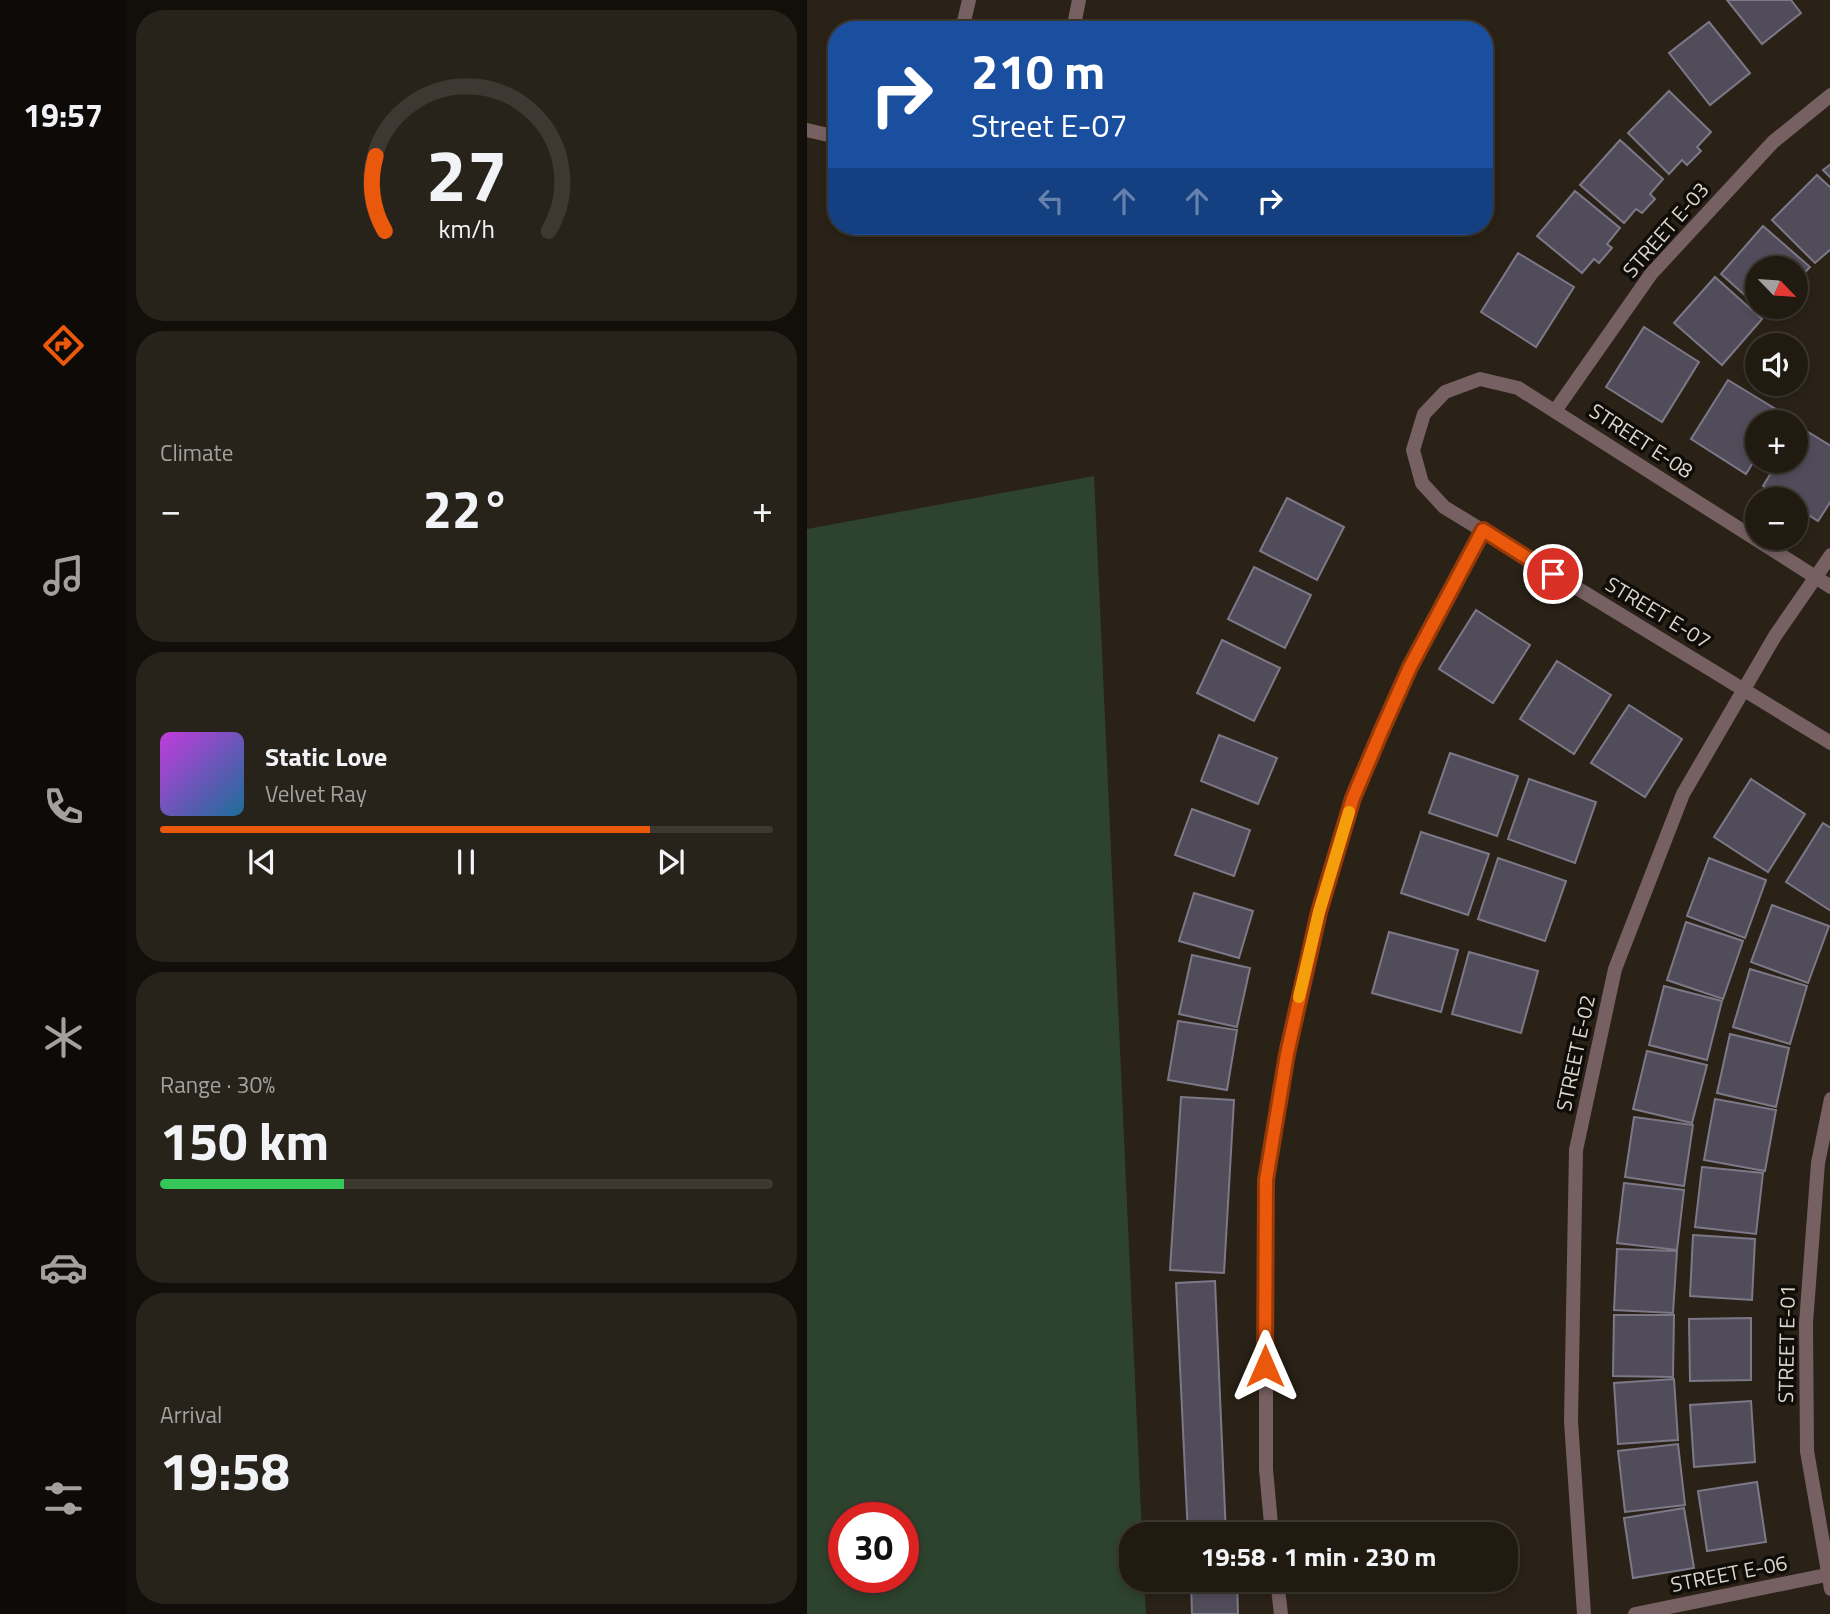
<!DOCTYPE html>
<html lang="en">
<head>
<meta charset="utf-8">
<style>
  :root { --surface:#201a11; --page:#28231a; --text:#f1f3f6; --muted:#a2a19f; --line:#3d3831; --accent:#ea580c }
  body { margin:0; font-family:"Titillium Web",sans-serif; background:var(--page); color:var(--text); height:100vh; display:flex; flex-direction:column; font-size:26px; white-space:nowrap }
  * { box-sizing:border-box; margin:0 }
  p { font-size:23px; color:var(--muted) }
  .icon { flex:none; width:38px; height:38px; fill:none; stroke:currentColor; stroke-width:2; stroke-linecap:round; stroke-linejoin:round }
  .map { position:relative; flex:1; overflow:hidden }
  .sheet { display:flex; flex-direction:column; gap:10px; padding:10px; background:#120e09; width:681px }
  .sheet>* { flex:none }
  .hud { position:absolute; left:21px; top:21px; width:665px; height:214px; border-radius:28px; box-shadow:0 4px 10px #0003,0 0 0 2px var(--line); background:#1a4fa0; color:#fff; overflow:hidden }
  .needle { width:46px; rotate:115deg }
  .controls { position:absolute; left:938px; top:256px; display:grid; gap:14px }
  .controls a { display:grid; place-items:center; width:63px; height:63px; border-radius:50%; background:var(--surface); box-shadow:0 4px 10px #0003,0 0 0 2px var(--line); font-size:35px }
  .speed { position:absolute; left:21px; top:1502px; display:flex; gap:14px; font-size:35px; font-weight:700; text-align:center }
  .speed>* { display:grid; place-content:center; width:91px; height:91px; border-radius:50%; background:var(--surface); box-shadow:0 4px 10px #0003,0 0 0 2px var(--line); line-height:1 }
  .speed .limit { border:10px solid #d22; background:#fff; color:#111 }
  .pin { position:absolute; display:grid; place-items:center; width:60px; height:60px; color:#fff; margin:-30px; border:4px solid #fff; border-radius:50%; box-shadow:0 2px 7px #0007 }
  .me { position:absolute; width:77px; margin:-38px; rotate:0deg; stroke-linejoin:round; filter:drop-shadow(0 0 5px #0008) }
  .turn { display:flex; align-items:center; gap:24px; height:147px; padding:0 28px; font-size:32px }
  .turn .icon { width:91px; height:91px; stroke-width:2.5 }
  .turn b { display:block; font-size:49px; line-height:60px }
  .lanes { display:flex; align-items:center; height:66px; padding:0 28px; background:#0003; justify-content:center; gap:35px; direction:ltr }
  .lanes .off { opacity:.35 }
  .big { font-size:52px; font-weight:700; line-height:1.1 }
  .sheet .tile { flex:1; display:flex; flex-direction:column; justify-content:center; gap:10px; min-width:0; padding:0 24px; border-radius:28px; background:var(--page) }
  .sheet .dial { align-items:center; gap:0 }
  .dial svg { height:182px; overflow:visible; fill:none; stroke:var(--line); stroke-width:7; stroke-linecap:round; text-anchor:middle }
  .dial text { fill:var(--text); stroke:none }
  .song { display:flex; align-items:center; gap:21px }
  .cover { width:84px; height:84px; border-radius:10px; background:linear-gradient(135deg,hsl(290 70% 55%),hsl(200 70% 35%)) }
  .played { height:7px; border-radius:4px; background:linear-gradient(90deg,var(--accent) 80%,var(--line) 80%) }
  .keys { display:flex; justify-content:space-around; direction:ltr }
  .heat { display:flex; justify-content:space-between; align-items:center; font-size:38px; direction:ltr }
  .charge { height:10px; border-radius:5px; background:linear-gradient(90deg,#34c759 30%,var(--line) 0) }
  .trip { position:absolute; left:312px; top:1522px; width:399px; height:70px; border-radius:28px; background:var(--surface); box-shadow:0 4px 10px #0003,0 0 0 2px var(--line); font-weight:700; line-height:70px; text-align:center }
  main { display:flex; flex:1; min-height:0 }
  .tabs { display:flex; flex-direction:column; width:126px; justify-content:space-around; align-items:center; background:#0d0a07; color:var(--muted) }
  .tabs .icon { width:49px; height:49px }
  .tabs .current { color:var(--accent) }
  .tabs b { font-size:32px; color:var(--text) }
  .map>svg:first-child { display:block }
</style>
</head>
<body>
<main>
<nav class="tabs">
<b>19:57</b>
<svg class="icon current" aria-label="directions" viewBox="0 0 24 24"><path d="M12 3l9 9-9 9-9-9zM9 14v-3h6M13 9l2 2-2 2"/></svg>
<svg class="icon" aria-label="music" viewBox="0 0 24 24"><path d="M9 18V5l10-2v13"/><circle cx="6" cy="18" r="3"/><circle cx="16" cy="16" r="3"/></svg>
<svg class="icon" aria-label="phone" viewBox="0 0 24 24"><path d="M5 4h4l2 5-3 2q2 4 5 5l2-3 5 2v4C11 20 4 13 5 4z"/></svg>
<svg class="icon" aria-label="climate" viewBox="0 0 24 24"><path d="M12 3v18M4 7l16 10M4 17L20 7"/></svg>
<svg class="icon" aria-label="car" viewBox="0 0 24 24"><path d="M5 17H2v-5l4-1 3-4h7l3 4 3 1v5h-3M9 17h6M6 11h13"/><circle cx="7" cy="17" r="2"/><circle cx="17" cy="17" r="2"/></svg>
<svg class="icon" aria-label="filters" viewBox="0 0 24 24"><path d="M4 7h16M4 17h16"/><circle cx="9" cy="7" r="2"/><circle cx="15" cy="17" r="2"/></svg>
</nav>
<section class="sheet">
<div class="tile dial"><svg viewBox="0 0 100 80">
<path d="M14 69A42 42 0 1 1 86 69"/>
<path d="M14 69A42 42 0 0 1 10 36" stroke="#ea580c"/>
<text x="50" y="56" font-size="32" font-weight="700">27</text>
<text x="50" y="72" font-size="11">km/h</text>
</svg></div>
<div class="tile"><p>Climate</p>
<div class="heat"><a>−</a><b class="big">22°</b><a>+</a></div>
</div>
<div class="tile">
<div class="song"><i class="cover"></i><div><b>Static Love</b><p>Velvet Ray</p></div></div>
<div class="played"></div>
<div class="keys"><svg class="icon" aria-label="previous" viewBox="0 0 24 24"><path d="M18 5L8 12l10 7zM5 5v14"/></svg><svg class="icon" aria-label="pause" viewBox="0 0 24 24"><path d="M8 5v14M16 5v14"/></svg><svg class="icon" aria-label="next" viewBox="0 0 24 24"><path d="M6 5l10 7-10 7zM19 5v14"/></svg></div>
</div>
<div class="tile"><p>Range · 30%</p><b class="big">150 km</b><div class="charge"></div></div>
<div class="tile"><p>Arrival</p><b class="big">19:58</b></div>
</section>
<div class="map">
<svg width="1024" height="1614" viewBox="0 0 1024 1614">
  <rect width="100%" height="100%" fill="#2a2217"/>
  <path fill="#2d432d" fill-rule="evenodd" d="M287,476L335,1535H324V1580H337L339,1614H0V529ZM37,1517H96V1577H37Z"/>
  <g fill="#504c5a" stroke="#7c7888" stroke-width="2">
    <polygon points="920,0 984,0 994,13 955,44"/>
    <polygon points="902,22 943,73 903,105 862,53"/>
    <polygon points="862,91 904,132 890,147 894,151 880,165 875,160 862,174 821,133"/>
    <polygon points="813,140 856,179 843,194 848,199 835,213 829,209 817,223 773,185"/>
    <polygon points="1024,164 1024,178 1016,170"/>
    <polygon points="1010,175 1024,188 1024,249 1008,263 965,220"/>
    <polygon points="768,191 813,228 800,244 805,248 792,263 787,259 775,273 730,236"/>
    <polygon points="956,226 1003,267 989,282 989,268 950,268 950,306 914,274"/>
    <polygon points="711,253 767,287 729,347 674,312"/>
    <polygon points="908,277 955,319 915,365 867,323"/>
    <polygon points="951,306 967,306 960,314"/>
    <polygon points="837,327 892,362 855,422 799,387"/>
    <polygon points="921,380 977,414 972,422 950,422 950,456 939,474 884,439"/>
    <polygon points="993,427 1024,446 1024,501 1011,521 989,507 989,499 975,499 956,486 972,460 989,460 989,433"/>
    <polygon points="480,498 537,527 510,580 453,551"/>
    <polygon points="447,567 504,595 478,648 421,619"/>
    <polygon points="669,610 723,645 686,703 632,669"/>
    <polygon points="415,640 473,668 447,721 390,693"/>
    <polygon points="750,661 804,695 767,754 713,719"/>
    <polygon points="822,705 875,739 838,797 784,763"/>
    <polygon points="412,735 470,758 451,804 394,781"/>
    <polygon points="643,753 711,776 690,836 622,813"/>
    <polygon points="722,779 789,802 768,863 701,839"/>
    <polygon points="944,779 998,814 961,872 907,837"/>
    <polygon points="385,809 443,830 427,876 368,855"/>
    <polygon points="1016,823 1024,828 1024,911 979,882"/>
    <polygon points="614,832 682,854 661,915 594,893"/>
    <polygon points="691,858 759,881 738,941 671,919"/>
    <polygon points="902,858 959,880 938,938 880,916"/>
    <polygon points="387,893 446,911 432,958 372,941"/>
    <polygon points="965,905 1022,926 1001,983 944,962"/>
    <polygon points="879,922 936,941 916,999 860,980"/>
    <polygon points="582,932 651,950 634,1012 565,993"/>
    <polygon points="662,952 731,971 714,1033 645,1014"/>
    <polygon points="385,955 443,968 430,1027 372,1014"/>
    <polygon points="943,969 1000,986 983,1044 926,1027"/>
    <polygon points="857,986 915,1001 900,1060 842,1045"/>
    <polygon points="371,1021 430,1030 420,1090 361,1080"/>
    <polygon points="923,1034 982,1048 969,1107 910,1093"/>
    <polygon points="840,1051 900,1065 885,1123 826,1109"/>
    <polygon points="374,1097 427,1100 417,1273 363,1270"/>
    <polygon points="908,1099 969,1110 958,1171 897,1160"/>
    <polygon points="827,1117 886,1125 877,1186 818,1177"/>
    <polygon points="895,1167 956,1173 949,1234 888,1227"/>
    <polygon points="817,1183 877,1190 870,1250 810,1243"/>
    <polygon points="886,1235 948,1239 945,1300 883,1296"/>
    <polygon points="810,1249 870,1251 866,1313 807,1310"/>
    <polygon points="408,1281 419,1535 381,1535 369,1283"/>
    <polygon points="807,1315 867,1315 866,1377 806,1376"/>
    <polygon points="944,1318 944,1380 883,1381 882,1319"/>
    <polygon points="867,1379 871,1440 811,1444 807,1383"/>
    <polygon points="944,1401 948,1462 887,1467 883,1405"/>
    <polygon points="871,1444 878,1505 818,1512 811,1451"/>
    <polygon points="950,1482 959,1542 900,1551 891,1491"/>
    <polygon points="877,1508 887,1568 826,1578 817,1518"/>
    <polygon points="384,1580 430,1580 431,1614 385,1614"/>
  </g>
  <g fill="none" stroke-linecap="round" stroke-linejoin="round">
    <g stroke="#766062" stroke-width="14">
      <polyline points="155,30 162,0"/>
      <polyline points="266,30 272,0"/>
      <polyline points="0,130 30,137"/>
      <polyline points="748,411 844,274 966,142 1024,95"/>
      <polyline points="1024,587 711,388 673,379 638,392 617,414 606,450 615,483 637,507 1024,743"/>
      <polyline points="1024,1099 1011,1163 999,1323 1000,1451 1024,1589"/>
      <polyline points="465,1535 459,1469 459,1180 480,1054 512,912 546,798 603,667 676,530"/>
      <polyline points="470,1580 474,1614"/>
      <polyline points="777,1614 764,1421 769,1150 808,969 876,794 968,636 1024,555"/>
      <polyline points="828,1614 1024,1574"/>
    </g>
  </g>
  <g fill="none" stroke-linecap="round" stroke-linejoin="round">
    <defs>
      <polyline id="route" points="458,1366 459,1180 480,1054 512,912 546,798 574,732 603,667 676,530 746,574"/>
    </defs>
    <use href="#route" stroke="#983908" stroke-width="18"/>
    <use href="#route" stroke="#ea580c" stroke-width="12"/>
    <polyline stroke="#f59e0b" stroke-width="12" points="492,997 512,912 542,812"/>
  </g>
  <g text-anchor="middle" stroke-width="7" stroke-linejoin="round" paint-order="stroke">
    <g font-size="21" fill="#dbd6ce" stroke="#100c07">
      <text transform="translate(859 230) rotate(-49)" y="7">STREET E-03</text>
      <text transform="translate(834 441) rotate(33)" y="7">STREET E-08</text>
      <text transform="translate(851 613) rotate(31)" y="7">STREET E-07</text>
      <text transform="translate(769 1053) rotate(-78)" y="7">STREET E-02</text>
      <text transform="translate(980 1344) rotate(-89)" y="7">STREET E-01</text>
      <text transform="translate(922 1574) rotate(-11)" y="7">STREET E-06</text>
    </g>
  </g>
</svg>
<div class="controls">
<a><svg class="needle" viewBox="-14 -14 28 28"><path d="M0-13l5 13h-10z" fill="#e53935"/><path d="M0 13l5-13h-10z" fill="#a2a19f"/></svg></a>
<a><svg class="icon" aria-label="sound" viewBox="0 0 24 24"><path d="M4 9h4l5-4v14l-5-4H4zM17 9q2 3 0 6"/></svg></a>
<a>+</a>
<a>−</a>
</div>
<div class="speed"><div class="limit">30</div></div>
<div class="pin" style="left:746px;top:574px;background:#d93025"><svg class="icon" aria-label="arrive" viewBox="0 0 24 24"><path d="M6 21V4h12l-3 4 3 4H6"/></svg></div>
<svg class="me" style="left:458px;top:1366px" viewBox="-20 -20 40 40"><path d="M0-17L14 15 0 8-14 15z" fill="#ea580c" stroke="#fff" stroke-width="4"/></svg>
<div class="trip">19:58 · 1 min · 230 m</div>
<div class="hud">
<div class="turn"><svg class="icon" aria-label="right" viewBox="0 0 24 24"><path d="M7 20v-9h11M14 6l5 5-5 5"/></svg><div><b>210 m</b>Street E-07</div></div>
<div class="lanes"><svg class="icon off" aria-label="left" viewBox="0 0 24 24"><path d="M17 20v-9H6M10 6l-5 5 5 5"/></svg><svg class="icon off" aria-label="ahead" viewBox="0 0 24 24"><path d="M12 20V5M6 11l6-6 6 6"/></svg><svg class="icon off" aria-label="ahead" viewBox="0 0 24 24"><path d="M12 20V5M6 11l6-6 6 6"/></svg><svg class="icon" aria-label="right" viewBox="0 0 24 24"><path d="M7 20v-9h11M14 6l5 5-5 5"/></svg></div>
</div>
</div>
</main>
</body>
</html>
